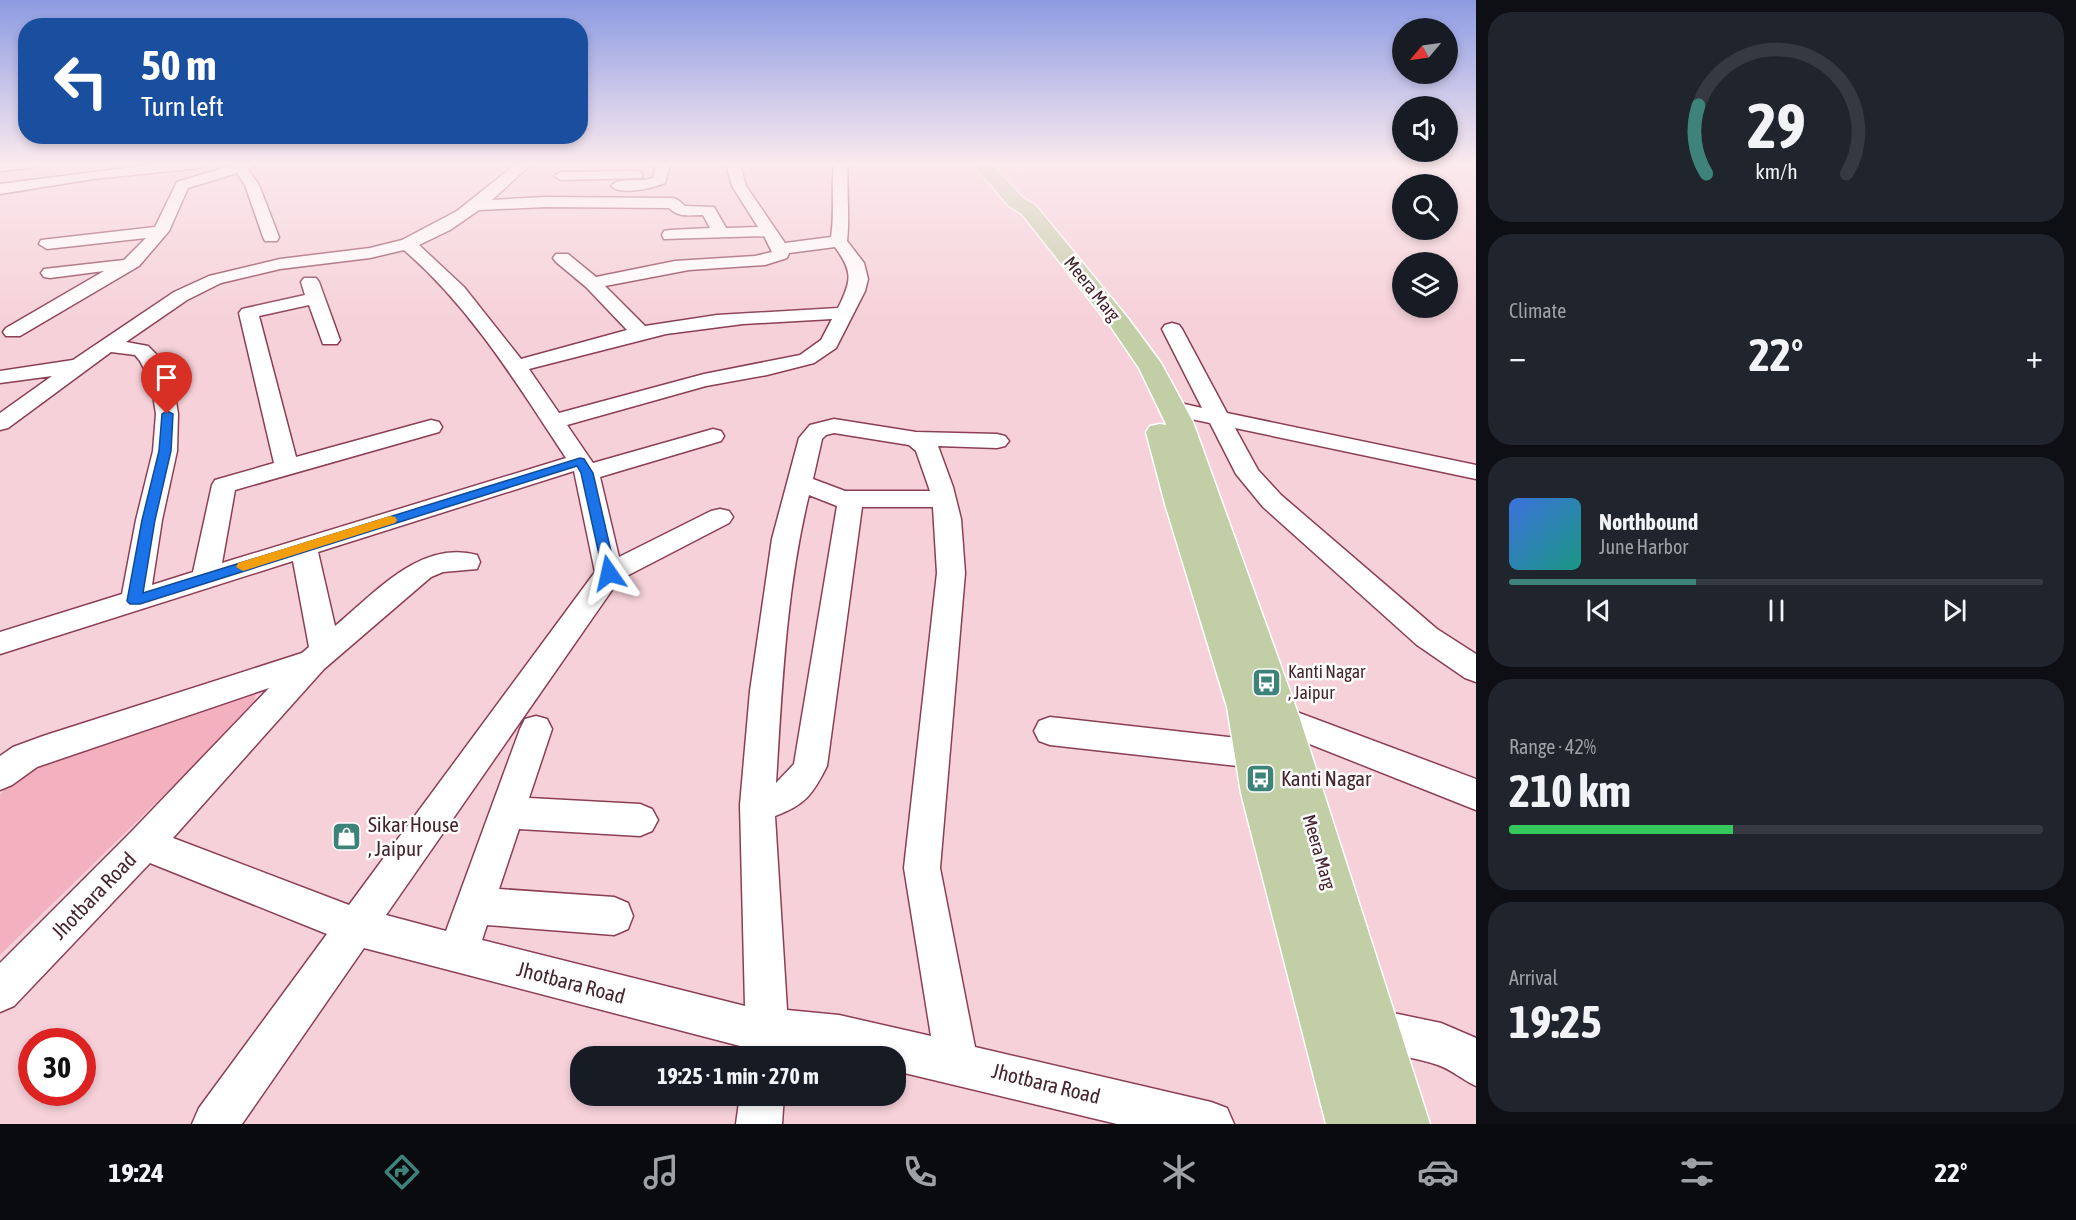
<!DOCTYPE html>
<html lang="en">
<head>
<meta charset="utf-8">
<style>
  :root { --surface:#171b24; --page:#20242c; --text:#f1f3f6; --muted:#9ea1a6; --line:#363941; --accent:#3d837a }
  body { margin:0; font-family:"Asap Condensed",sans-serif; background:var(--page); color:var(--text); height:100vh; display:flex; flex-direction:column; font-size:22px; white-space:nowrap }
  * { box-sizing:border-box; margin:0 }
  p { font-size:20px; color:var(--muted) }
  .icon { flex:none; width:33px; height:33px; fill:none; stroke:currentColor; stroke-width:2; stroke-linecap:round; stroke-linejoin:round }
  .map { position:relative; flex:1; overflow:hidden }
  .side { display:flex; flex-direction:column; gap:12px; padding:12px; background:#0d0f14; width:600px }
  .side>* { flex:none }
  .guide { position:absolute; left:18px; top:18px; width:570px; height:126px; border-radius:24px; box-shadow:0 3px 9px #0003; background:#1a4fa0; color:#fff; overflow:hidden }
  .needle { width:39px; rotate:241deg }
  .tools { position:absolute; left:1392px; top:18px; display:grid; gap:12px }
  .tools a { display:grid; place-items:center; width:66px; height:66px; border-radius:50%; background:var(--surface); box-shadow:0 3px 9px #0003; font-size:30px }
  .speed { position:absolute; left:18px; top:1028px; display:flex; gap:12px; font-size:30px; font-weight:700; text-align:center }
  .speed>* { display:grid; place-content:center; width:78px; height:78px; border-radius:50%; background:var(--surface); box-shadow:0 3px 9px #0003; line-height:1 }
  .speed .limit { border:9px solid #d22; background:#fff; color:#111 }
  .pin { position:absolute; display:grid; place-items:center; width:51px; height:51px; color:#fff; margin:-62px -26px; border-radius:50% 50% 50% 0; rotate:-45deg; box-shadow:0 0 6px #0007 }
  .pin .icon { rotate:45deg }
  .me { position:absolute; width:66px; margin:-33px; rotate:349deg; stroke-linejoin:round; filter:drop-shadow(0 0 4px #0008) }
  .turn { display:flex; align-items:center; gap:21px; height:126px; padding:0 24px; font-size:27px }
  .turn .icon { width:78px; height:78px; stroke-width:2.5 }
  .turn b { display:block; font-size:42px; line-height:51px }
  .big { font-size:45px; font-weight:700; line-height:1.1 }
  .side .widget { flex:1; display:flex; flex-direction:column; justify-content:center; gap:9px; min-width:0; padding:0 21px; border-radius:24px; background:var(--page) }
  .side .dial { align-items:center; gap:0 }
  .dial svg { height:156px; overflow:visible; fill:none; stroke:var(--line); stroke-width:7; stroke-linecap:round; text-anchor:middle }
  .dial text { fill:var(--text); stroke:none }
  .song { display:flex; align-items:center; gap:18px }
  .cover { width:72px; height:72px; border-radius:9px; background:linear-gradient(135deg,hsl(220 70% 55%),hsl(170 70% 35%)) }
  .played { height:6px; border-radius:3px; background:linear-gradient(90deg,var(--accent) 35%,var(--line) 35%) }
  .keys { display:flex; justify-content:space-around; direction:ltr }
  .heat { display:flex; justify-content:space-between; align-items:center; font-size:33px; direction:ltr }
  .charge { height:9px; border-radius:4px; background:linear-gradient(90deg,#34c759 42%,var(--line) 0) }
  .trip { position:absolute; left:570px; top:1046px; width:336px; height:60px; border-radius:24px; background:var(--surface); box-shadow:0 3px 9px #0003; font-weight:700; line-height:60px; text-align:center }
  .dock { display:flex; height:96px; justify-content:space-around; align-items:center; background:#090b0e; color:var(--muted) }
  .dock .icon { width:42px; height:42px }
  .dock .current { color:var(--accent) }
  .dock b { font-size:27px; color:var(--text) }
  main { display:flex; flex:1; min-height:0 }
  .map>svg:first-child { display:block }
</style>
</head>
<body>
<main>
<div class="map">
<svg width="1476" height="1124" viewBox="0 0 1476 1124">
  <rect width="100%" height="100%" fill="#f6d1d9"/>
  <polygon fill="#f3b0bf" points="255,691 256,705 0,955 0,795 7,786 34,767"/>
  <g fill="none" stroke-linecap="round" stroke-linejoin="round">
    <defs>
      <g id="minor">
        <polygon points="0,164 36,164 29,168 0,171"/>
        <polygon points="157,164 207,164 200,168 93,179 0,194 0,184"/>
        <polygon points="236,164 258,164 248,169 259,185 279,237 277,241 265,241 263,237 245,185 237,173 188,188 169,231 139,266 20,336 6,336 3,332 6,328 104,271 50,278 44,277 41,273 44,269 124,260 146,238 47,249 39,244 41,240 155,227 177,182"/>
        <path d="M516,164H531L492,200L545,197L673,198L678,200L685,206L714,207L726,228L758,227L732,186L726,164H740L746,186L785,243L831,237C835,213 831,189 834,164H848C846,190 850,215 847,241L864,263L868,279L865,291L836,348L814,363L767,375L706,386L567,425L593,463L713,429L721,431L724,436L721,441L600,477L619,557L711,511L720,509L729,511L733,517L729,523L619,580L386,915L446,931L520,729L525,719L536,716L547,719L552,729L529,798L640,804L652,809L658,820L652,831L640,836L519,829L499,889L614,897L628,903L633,916L628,929L614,935L487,925L482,940L745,1006L740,805L750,691L772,539L799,438L810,425L834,419L916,432L997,434L1005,436L1009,441L1005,446L997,448L938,446L953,487L961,519L965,573L940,868L975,1047L1211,1102L1227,1108L1234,1124H1117L896,1071V1056H828L787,1052L786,1056H744V1047L364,948L242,1124H192L199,1108L327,934L150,863L14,1006L0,1012V963L131,832L269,688L37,767L12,785L0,790V756L13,747L43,736L302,653L309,647L293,561L0,654V632L122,594L136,520L153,451L156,414L151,382L140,361L135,355L111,352L8,428L0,430V413L52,376L0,383V371L73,360L174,292L209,276L280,259L370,248L402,240L457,211ZM545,207L669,208C679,218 689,215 703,215L710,228L670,230L664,231L662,235L664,239L764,236L772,252L755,256L675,261L596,277L568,254H556L553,258L556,262L586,287L627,330L521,359L464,287L419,245L450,230L479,210ZM835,247C853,272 852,280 838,308L717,315L645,326L605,286L689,270L765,265L787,258L789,253ZM404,250C472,309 517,384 566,458L222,563L235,490L439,432L442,427L439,422L431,420L296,457L259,316L309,305L323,344H337L340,340L319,282L316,278H304L301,282L305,295L242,309L239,313L274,463L215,480L212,485L193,572L152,585L162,520L177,451L178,414L173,382L156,354L148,346L126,342L187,300L221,283L280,269L370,258ZM832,319L821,340L800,355L704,374L559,413L529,369L666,334L743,324ZM834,433L909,445L916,451L930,491H845L813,479L822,439L826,435ZM574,471L595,572L349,905L173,838L324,669L431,577L443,572L477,569L480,562L477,555C420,539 374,594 335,626L318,552ZM809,495L837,506L794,764L776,783C782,687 786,589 809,495ZM862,507H933L937,573L904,868L931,1036L839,1015L787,1010L775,816C805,805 813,794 827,766Z"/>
        <path d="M656,164H670L665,183C653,188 621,196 611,186C620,176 641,183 653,178Z"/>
        <polygon points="636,171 641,172 643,175 641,178 561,180 554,176 561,172"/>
        <polygon points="1172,323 1179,325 1182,329 1227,413 1476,465 1476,479 1235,428 1258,470 1281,495 1437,629 1476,654 1476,682 1465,678 1417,645 1263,507 1236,474 1210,423 1163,413 1160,408 1163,403 1171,401 1202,408 1162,329 1165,325"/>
        <polygon points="1270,702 1476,779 1476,810 1259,724 1254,715 1259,706"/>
        <polygon points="1050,717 1255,740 1267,744 1272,754 1267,764 1255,768 1050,745 1039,741 1034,731 1039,721"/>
        <path d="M1374,1009L1441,1023L1476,1038V1086C1463,1080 1452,1070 1438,1065C1412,1056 1385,1055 1359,1045L1353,1030L1359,1015Z"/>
        <polygon points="740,1095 784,1095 782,1124 736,1124"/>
      </g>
      <polygon id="major" points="973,164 992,164 1023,198 1036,206 1127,317 1161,363 1193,422 1300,719 1430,1124 1326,1124 1241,793 1227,707 1165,504 1146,432 1150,426 1160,424 1166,425 1165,422 1139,368 1111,327 1022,214 1009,206"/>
    </defs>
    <use href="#minor" stroke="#8b3f55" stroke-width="3"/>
    <use href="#major" stroke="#fff" stroke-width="3"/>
    <use href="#minor" fill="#fff" fill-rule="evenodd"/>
    <use href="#major" fill="#c1cea6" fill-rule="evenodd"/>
  </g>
  <linearGradient id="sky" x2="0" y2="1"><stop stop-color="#8c9be2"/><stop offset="0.51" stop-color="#fbeaee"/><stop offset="1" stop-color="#fbeaee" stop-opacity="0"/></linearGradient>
  <rect width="1476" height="321" fill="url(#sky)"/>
  <polygon fill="#1a73e8" stroke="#114b97" stroke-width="1.5" points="167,411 173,414 171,451 155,520 143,593 580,458 584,459 593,473 616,573 609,578 603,573 581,473 577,466 140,604 130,604 127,601 142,520 159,451 162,414"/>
  <polygon fill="#f59e0b" points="390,516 395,517 397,520 395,523 243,571 236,567 238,563"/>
  <defs>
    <symbol id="bus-square" viewBox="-11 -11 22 22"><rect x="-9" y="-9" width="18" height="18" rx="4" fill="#3d837a" stroke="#fdfdfd"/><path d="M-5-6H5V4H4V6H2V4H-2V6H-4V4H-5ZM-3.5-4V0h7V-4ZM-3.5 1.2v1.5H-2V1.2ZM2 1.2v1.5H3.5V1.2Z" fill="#fff"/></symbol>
    <symbol id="shop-square" viewBox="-11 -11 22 22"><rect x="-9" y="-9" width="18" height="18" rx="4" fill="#3d837a" stroke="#fdfdfd"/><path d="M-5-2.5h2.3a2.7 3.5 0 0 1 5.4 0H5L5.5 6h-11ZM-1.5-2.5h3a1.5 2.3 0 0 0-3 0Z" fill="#fff"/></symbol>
  </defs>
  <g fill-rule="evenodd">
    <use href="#bus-square" x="1250" y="666" width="33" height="33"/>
    <use href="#bus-square" x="1244" y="762" width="33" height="33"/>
    <use href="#shop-square" x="330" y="820" width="33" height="33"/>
  </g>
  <g text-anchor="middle" stroke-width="5" stroke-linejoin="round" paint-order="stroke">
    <g font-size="18" fill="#46242d" stroke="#fdfdfd">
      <text transform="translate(1092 289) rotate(51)" y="6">Meera Marg</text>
      <text transform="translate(1319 852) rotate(74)" y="6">Meera Marg</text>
    </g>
    <g font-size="18" fill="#46242d" stroke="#fdfdfd" text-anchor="start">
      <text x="1288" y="678">Kanti Nagar<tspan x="1288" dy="21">, Jaipur</tspan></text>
    </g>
    <g font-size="21" fill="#46242d" stroke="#fdfdfd" text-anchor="start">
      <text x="1281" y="786">Kanti Nagar</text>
      <text x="368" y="832">Sikar House<tspan x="368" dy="24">, Jaipur</tspan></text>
    </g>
    <g font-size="21" fill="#46242d" stroke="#fdfdfd">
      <text transform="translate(94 896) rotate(-46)" y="7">Jhotbara Road</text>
      <text transform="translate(571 983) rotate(15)" y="7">Jhotbara Road</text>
      <text transform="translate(1046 1084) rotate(14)" y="7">Jhotbara Road</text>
    </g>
  </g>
</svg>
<div class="tools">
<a><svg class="needle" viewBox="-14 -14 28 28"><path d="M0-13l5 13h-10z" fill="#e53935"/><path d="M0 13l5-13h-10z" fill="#9ea1a6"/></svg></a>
<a><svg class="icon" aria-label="sound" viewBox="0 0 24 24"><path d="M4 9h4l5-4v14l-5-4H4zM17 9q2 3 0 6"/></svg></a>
<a><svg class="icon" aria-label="search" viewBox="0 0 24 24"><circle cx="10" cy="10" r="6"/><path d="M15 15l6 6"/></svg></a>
<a><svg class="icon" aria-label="layers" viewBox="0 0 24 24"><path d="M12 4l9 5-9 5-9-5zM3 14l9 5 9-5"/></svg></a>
</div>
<div class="speed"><div class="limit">30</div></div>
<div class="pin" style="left:167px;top:414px;background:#d93025"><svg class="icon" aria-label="arrive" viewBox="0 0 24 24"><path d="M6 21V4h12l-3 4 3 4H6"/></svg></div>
<svg class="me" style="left:609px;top:573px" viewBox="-20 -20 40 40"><path d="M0-17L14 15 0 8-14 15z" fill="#1a73e8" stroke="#fff" stroke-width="4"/></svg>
<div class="trip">19:25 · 1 min · 270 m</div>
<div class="guide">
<div class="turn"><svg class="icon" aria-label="left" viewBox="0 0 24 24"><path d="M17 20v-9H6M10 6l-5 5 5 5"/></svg><div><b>50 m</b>Turn left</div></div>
</div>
</div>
<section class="side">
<div class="widget dial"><svg viewBox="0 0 100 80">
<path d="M14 69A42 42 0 1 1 86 69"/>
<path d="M14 69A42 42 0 0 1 10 34" stroke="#3d837a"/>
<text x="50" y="56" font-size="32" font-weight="700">29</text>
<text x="50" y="72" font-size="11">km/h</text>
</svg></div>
<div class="widget"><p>Climate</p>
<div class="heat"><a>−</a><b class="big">22°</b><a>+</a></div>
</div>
<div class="widget">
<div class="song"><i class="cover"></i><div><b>Northbound</b><p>June Harbor</p></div></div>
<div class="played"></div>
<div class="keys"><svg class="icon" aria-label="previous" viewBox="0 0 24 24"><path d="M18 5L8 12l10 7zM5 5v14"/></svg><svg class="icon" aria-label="pause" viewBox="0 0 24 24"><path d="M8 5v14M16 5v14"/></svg><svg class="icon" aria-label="next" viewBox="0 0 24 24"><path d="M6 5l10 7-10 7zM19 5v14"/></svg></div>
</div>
<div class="widget"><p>Range · 42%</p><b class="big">210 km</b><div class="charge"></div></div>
<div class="widget"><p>Arrival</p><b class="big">19:25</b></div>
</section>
</main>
<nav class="dock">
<b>19:24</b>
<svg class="icon current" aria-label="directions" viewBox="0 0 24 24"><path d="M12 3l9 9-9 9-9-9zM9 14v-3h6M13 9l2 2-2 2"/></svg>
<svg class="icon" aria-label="music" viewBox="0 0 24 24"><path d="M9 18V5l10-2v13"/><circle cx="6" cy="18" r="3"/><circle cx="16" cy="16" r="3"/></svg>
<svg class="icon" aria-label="phone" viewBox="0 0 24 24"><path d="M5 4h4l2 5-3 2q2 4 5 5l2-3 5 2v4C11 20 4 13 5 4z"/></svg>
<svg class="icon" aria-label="climate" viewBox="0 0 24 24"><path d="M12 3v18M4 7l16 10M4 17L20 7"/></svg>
<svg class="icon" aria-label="car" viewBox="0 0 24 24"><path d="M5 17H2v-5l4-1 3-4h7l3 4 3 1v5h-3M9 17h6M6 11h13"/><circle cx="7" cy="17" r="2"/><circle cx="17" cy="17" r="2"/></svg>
<svg class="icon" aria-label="filters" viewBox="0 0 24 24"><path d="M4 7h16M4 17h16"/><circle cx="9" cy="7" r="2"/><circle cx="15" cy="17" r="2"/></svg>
<b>22°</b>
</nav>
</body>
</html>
